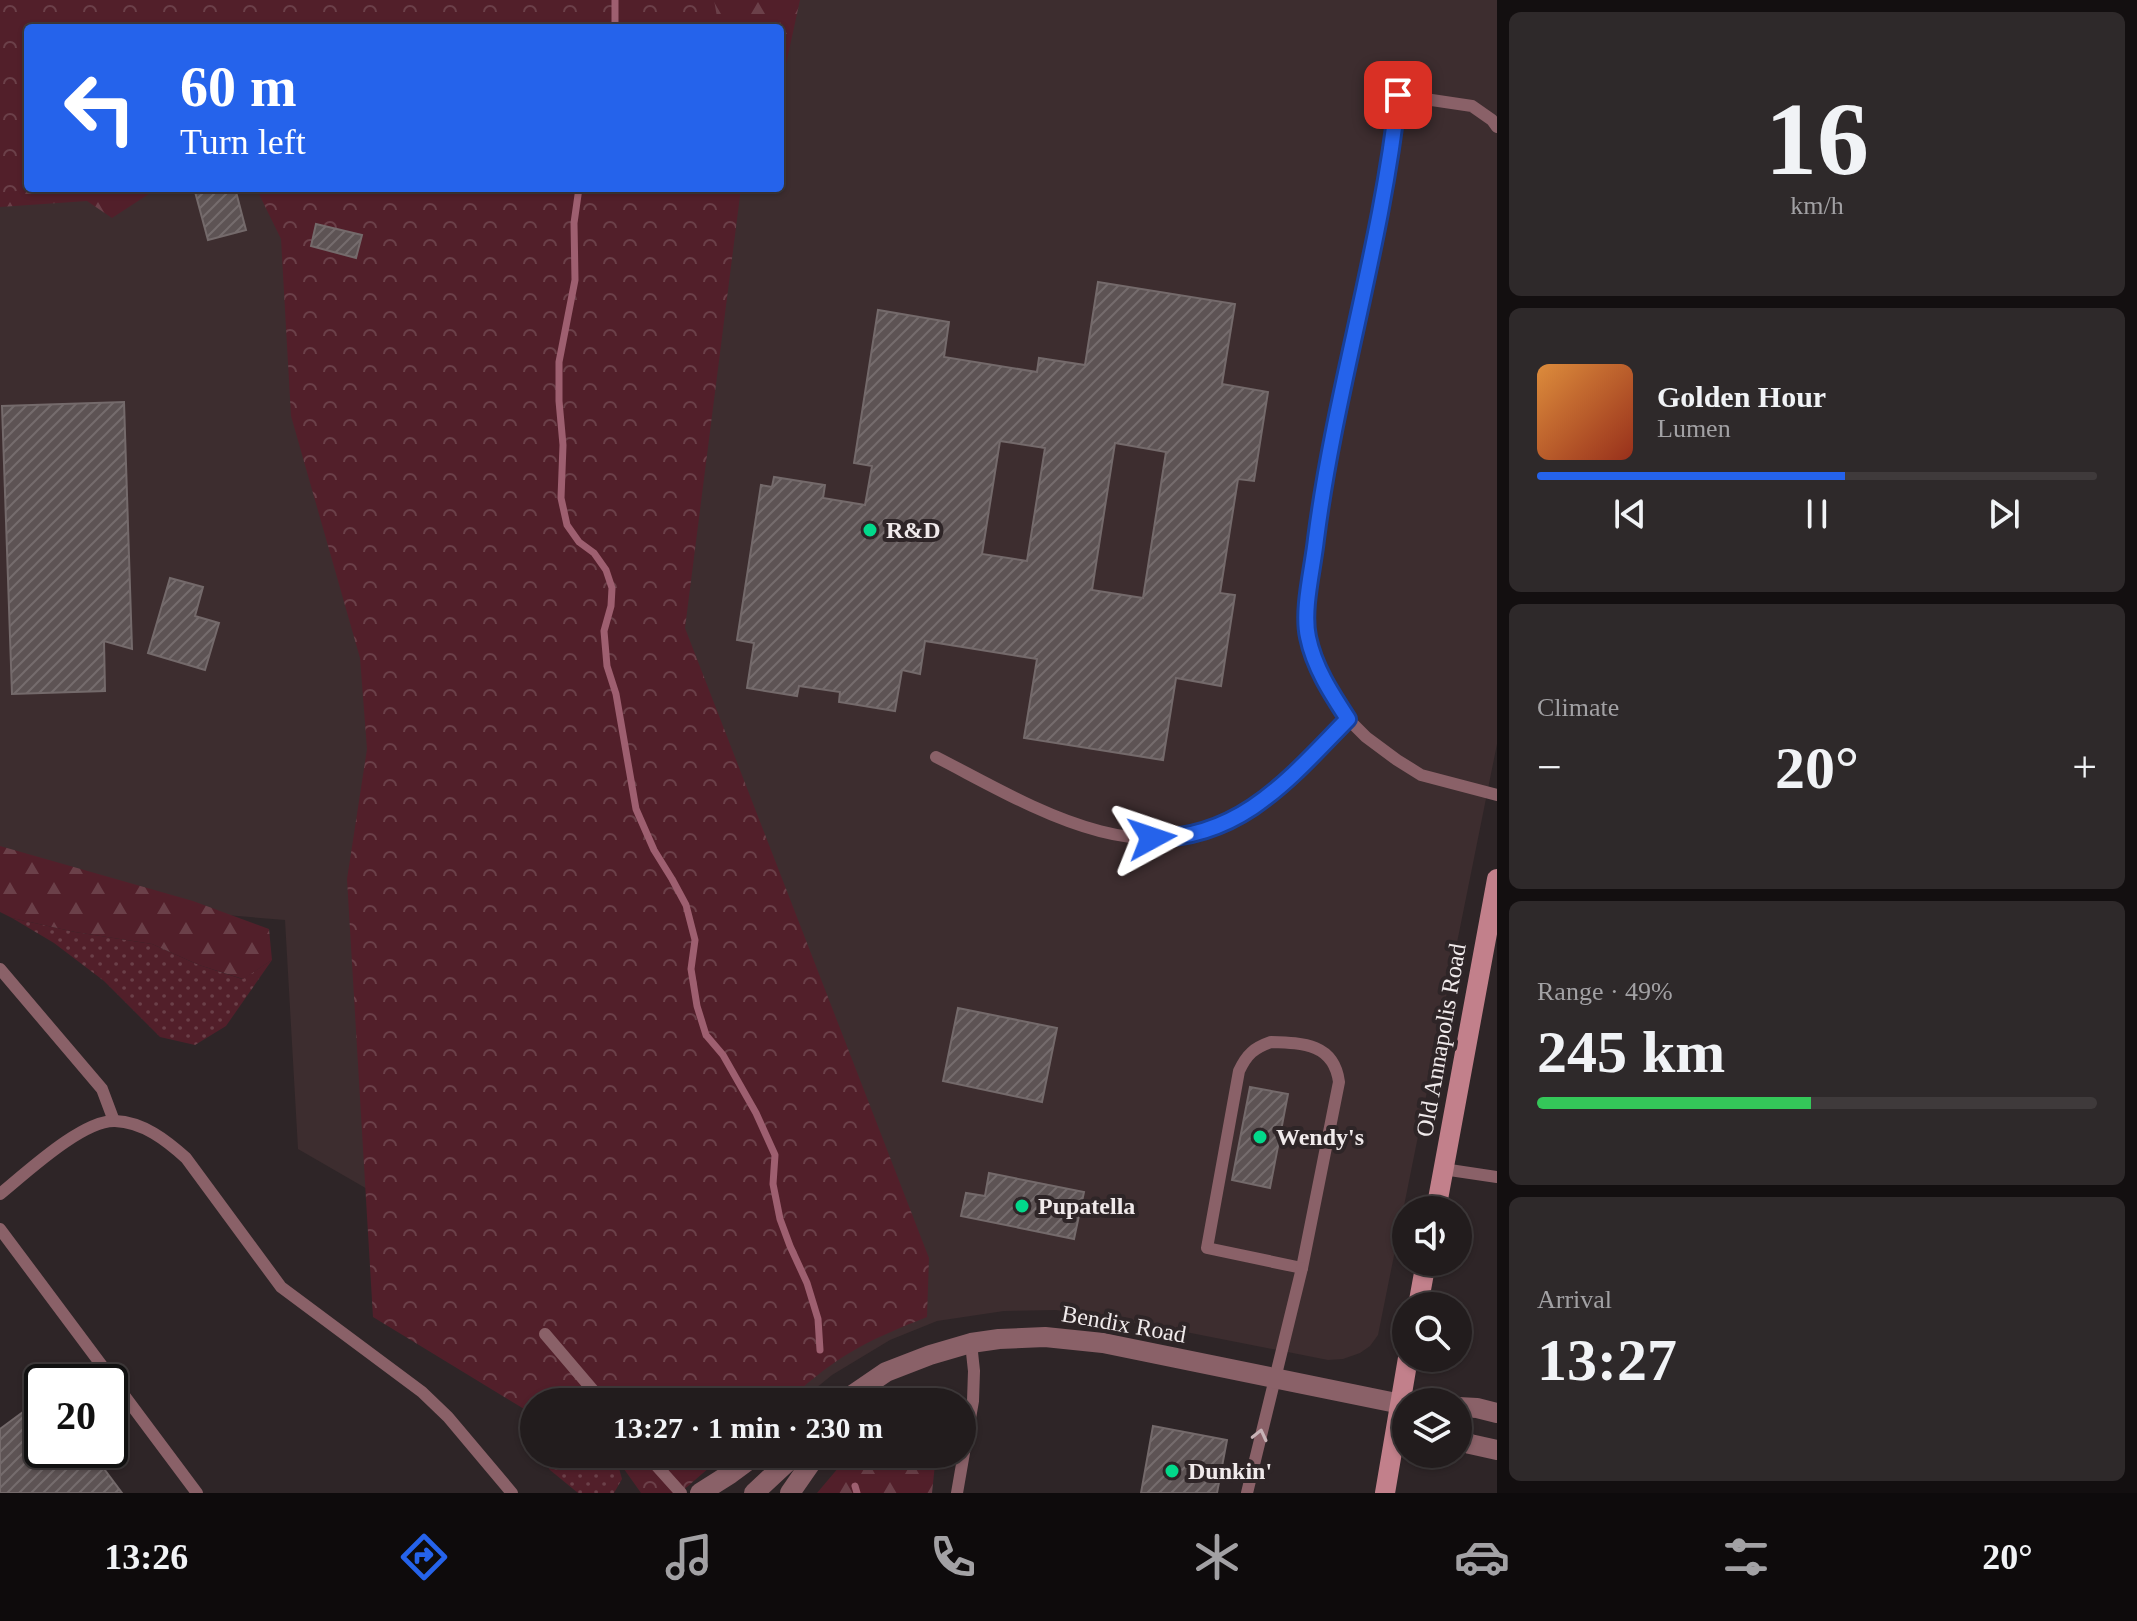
<!DOCTYPE html>
<html lang="en">
<head>
<meta charset="utf-8">
<style>
  :root { --surface:#221c1d; --page:#2e292a; --text:#f1f3f6; --muted:#a2a1a4; --line:#3f3a3b; --accent:#2563eb }
  body { margin:0; font-family:"Times New Roman",serif; background:var(--page); color:var(--text); height:100vh; display:flex; flex-direction:column; font-size:30px; white-space:nowrap }
  * { box-sizing:border-box; margin:0 }
  p { font-size:26px; color:var(--muted) }
  .icon { flex:none; width:44px; height:44px; fill:none; stroke:currentColor; stroke-width:2; stroke-linecap:round; stroke-linejoin:round }
  .map { position:relative; flex:1; overflow:hidden }
  .panel { display:flex; flex-direction:column; gap:12px; padding:12px; background:#130f10; width:640px }
  .panel>* { flex:none }
  .guide { position:absolute; left:24px; top:24px; width:760px; height:168px; border-radius:8px; box-shadow:0 2px 6px #0004,0 0 0 2px var(--line); background:#2563eb; color:#fff; overflow:hidden }
  .fabs { position:absolute; left:1392px; top:1196px; display:grid; gap:16px }
  .fabs a { display:grid; place-items:center; width:80px; height:80px; border-radius:50%; background:var(--surface); box-shadow:0 2px 6px #0004,0 0 0 2px var(--line); font-size:40px }
  .speed { position:absolute; left:24px; top:1364px; display:flex; gap:16px; font-size:40px; font-weight:700; text-align:center }
  .speed>* { display:grid; place-content:center; width:104px; height:104px; border-radius:50%; background:var(--surface); box-shadow:0 2px 6px #0004,0 0 0 2px var(--line); line-height:1 }
  .speed .limit { border:4px solid #111; border-radius:12px; background:#fff; color:#111 }
  .pin { position:absolute; display:grid; place-items:center; width:68px; height:68px; color:#fff; margin:-34px; border-radius:16px; box-shadow:0 4px 12px #0006 }
  .me { position:absolute; width:88px; margin:-44px; rotate:85deg; stroke-linejoin:round; filter:drop-shadow(0 0 6px #0008) }
  .turn { display:flex; align-items:center; gap:28px; height:168px; padding:0 24px; font-size:36px }
  .turn .icon { width:104px; height:104px; stroke-width:2.5 }
  .turn b { display:block; font-size:56px; line-height:68px }
  .big { font-size:60px; font-weight:700; line-height:1.1 }
  .panel .card { flex:1; display:flex; flex-direction:column; justify-content:center; gap:12px; min-width:0; padding:0 28px; border-radius:12px; background:var(--page) }
  .panel .dial { align-items:center; gap:0 }
  .dial b { font-size:104px; line-height:1 }
  .song { display:flex; align-items:center; gap:24px }
  .cover { width:96px; height:96px; border-radius:12px; background:linear-gradient(135deg,hsl(30 70% 55%),hsl(10 70% 35%)) }
  .played { height:8px; border-radius:4px; background:linear-gradient(90deg,var(--accent) 55%,var(--line) 55%) }
  .keys { display:flex; justify-content:space-around; direction:ltr }
  .heat { display:flex; justify-content:space-between; align-items:center; font-size:44px; direction:ltr }
  .charge { height:12px; border-radius:6px; background:linear-gradient(90deg,#34c759 49%,var(--line) 0) }
  .trip { position:absolute; left:520px; top:1388px; width:456px; height:80px; border-radius:40px; background:var(--surface); box-shadow:0 2px 6px #0004,0 0 0 2px var(--line); font-weight:700; line-height:80px; text-align:center }
  .tabs { display:flex; height:128px; justify-content:space-around; align-items:center; background:#0e0b0c; color:var(--muted) }
  .tabs .icon { width:56px; height:56px }
  .tabs .selected { color:var(--accent) }
  .tabs b { font-size:36px; color:var(--text) }
  main { display:flex; flex:1; min-height:0 }
  .map>svg:first-child { display:block }
</style>
</head>
<body>
<main>
<div class="map">
<svg width="1497" height="1493" viewBox="0 0 1497 1493">
  <defs>
    <pattern id="grass-dots" width="8" height="8" patternUnits="userSpaceOnUse" patternTransform="scale(2)"><rect width="8" height="8" fill="#521f2a"/><path d="M2 2h.1M6 6h.1" fill="none" stroke="#6b4049" stroke-width="1.8" stroke-linecap="round"/></pattern>
    <pattern id="forest-firs" width="22" height="20" patternUnits="userSpaceOnUse" patternTransform="scale(2)"><rect width="22" height="20" fill="#521f2a"/><path d="M5 1l3.5 6h-7zM16 11l3.5 6h-7z" fill="#6b4049"/></pattern>
    <pattern id="park-crowns" width="20" height="18" patternUnits="userSpaceOnUse" patternTransform="scale(2)"><rect width="20" height="18" fill="#521f2a"/><path d="M2 6a3 3 0 1 1 6 0M12 15a3 3 0 1 1 6 0" fill="none" stroke="#6b4049"/></pattern>
    <pattern id="building-hatch" width="6" height="6" patternUnits="userSpaceOnUse" patternTransform="scale(2)"><rect width="6" height="6" fill="#5d5354"/><path d="M-1 1l2-2M0 6l6-6M5 7l2-2" fill="none" stroke="#756c6d"/></pattern>
  </defs>
  <rect width="100%" height="100%" fill="#2e2527"/>
  <path fill="#3d2d2f" fill-rule="evenodd" d="M0,0H1497V744L1378,1335L1370,1346L1360,1353L1343,1359L1328,1360L1155,1326L1056,1310L1004,1311L937,1321L890,1340L832,1375L799,1402L528,1282L298,1149L285,920L0,896ZM28,28H780V188H28Z"/>
  <g fill="url(#grass-dots)">
    <polygon points="12,918 75,932 152,944 199,965 242,979 272,960 226,1026 195,1045 160,1037 104,981 54,943"/>
    <polygon points="538,1454 615,1454 622,1479 614,1493 578,1493 550,1470"/>
  </g>
  <g fill="url(#forest-firs)">
    <polygon points="0,0 800,0 780,92 780,28 28,28 28,188 158,188 112,218 87,201 0,207"/>
    <polygon points="0,846 193,901 269,929 272,960 243,979 199,965 152,944 75,932 12,918 0,912"/>
    <polygon points="850,1454 936,1454 932,1493 817,1493"/>
  </g>
  <g fill="url(#park-crowns)">
    <polygon points="0,0 714,0 719,28 28,28 28,188 40,188 0,193"/>
    <path d="M256,188H741L685,628L929,1258L927,1317C899,1328 872,1339 846,1355C825,1368 805,1385 786,1402H534V1415L373,1317L347,879L367,749L360,658L291,416L281,239Z"/>
    <polygon points="599,1454 725,1454 680,1493 641,1493 624,1469"/>
  </g>
  <g fill="none" stroke-linecap="round" stroke-linejoin="round">
    <g stroke="#9e5f70" stroke-width="7">
      <polyline points="615,28 615,0"/>
      <polyline points="579,188 574,223 575,280 559,362 559,401 563,445 561,498 567,525 579,542 594,553 606,570 612,588 611,606 604,631 607,666 616,694 636,809 654,850 672,879 686,905 695,940 691,969 697,1006 706,1035 723,1055 756,1113 775,1155 773,1184 780,1219 790,1246 807,1283 818,1319 820,1350"/>
      <polyline points="855,1486 857,1493"/>
    </g>
  </g>
  <g fill="url(#building-hatch)" stroke="#746a6b" stroke-width="2" fill-rule="evenodd">
    <polygon points="194,188 235,188 246,230 208,240"/>
    <polygon points="316,224 362,235 356,258 311,246"/>
    <path d="M1098,282L1235,304L1222,384L1268,392L1254,481L1238,479L1220,593L1235,595L1221,686L1176,678L1163,760L1024,738L1037,659L925,641L920,674L902,670L895,711L839,702L840,692L799,686L797,696L747,688L754,643L737,640L761,485L772,487L774,477L825,485L823,498L865,505L872,466L854,463L878,310L949,322L944,357L1037,372L1039,358L1085,365ZM1000,441L1045,448L1027,561L982,554ZM1115,443L1166,452L1143,598L1092,590Z"/>
    <polygon points="124,402 132,649 104,641 105,691 12,694 2,406"/>
    <polygon points="170,578 203,587 195,616 219,623 205,670 148,653"/>
    <polygon points="958,1008 1057,1028 1042,1102 943,1081"/>
    <polygon points="1250,1087 1288,1094 1270,1188 1232,1180"/>
    <polygon points="989,1173 1084,1192 1074,1239 961,1216 966,1193 985,1196"/>
    <polygon points="42,1398 42,1450 90,1450 122,1493 0,1493 0,1429"/>
    <polygon points="1153,1426 1227,1440 1217,1493 1141,1493"/>
  </g>
  <g fill="none" stroke-linecap="round" stroke-linejoin="round">
    <g stroke="#8a6168" stroke-width="12">
      <polyline points="1497,127 1492,120 1472,106 1398,95 1391,157 1377,235 1324,479 1308,608 1308,635 1327,687 1348,719 1366,737 1397,760 1421,775 1497,795"/>
      <path d="M936,757C1028,804 1136,875 1239,817C1282,793 1314,753 1348,719"/>
      <polyline points="0,969 102,1089 114,1121"/>
      <path d="M1271,1042C1304,1043 1334,1044 1339,1082L1302,1268L1207,1248L1239,1071C1247,1054 1254,1048 1271,1042Z"/>
      <polyline points="1443,1169 1497,1177"/>
      <path d="M0,1194C26,1173 82,1120 115,1121C143,1122 166,1140 186,1158L281,1287L422,1392L448,1417L512,1493"/>
      <polyline points="0,1229 197,1493"/>
      <polyline points="545,1334 603,1402"/>
      <polyline points="646,1454 681,1493"/>
      <polyline points="957,1493 973,1401 974,1371 971,1343"/>
      <polyline points="1247,1493 1302,1268"/>
    </g>
    <g stroke="#8a6168" stroke-width="20">
      <polyline points="837,1402 848,1398 886,1372 930,1355 971,1343 999,1339 1045,1337 1103,1343 1406,1405"/>
      <polyline points="1458,1407 1477,1408 1497,1413"/>
      <polyline points="1458,1437 1470,1444 1497,1450"/>
      <polyline points="700,1493 730,1474 757,1454"/>
      <polyline points="754,1493 796,1454"/>
      <polyline points="790,1493 817,1454"/>
    </g>
    <g stroke="#c2808b" stroke-width="20">
      <polyline points="1436,1210 1497,879"/>
      <polyline points="1418,1306 1426,1262"/>
      <polyline points="1385,1493 1408,1358"/>
    </g>
  </g>
  <defs><path id="oneway-chevron" d="M-2-3.5L2.5 0L-2 3.5" fill="none" stroke-width="1.6" stroke-linecap="round" stroke-linejoin="round" transform="scale(2)"/></defs>
  <use stroke="#c7b3b7" href="#oneway-chevron" transform="translate(1260 1435) rotate(-77)"/>
  <g fill="none" stroke-linecap="round" stroke-linejoin="round">
    <defs>
      <path id="route" d="M1152,838C1241,839 1291,777 1348,719C1331,693 1314,667 1308,637C1302,609 1313,568 1316,539C1335,390 1382,245 1398,95"/>
    </defs>
    <use href="#route" stroke="#184099" stroke-width="20"/>
    <use href="#route" stroke="#2563eb" stroke-width="14"/>
  </g>
  <g fill="#02d98b" stroke="#2e2527" stroke-width="3">
    <circle cx="870" cy="530" r="8"/>
    <circle cx="1260" cy="1137" r="8"/>
    <circle cx="1022" cy="1206" r="8"/>
    <circle cx="1172" cy="1471" r="8"/>
  </g>
  <g text-anchor="middle" stroke-width="8" stroke-linejoin="round" paint-order="stroke">
    <g font-size="24" font-weight="bold" fill="#f0eaeb" stroke="#2e2527" text-anchor="start">
      <text x="886" y="538">R&amp;D</text>
      <text x="1276" y="1145">Wendy's</text>
      <text x="1038" y="1214">Pupatella</text>
      <text x="1188" y="1479">Dunkin'</text>
    </g>
    <g font-size="24" fill="#f0eaeb" stroke="#2e2527">
      <text transform="translate(1441 1040) rotate(-80)" y="8">Old Annapolis Road</text>
      <text transform="translate(1124 1324) rotate(10)" y="8">Bendix Road</text>
    </g>
  </g>
</svg>
<div class="fabs">
<a><svg class="icon" aria-label="sound" viewBox="0 0 24 24"><path d="M4 9h4l5-4v14l-5-4H4zM17 9q2 3 0 6"/></svg></a>
<a><svg class="icon" aria-label="search" viewBox="0 0 24 24"><circle cx="10" cy="10" r="6"/><path d="M15 15l6 6"/></svg></a>
<a><svg class="icon" aria-label="layers" viewBox="0 0 24 24"><path d="M12 4l9 5-9 5-9-5zM3 14l9 5 9-5"/></svg></a>
</div>
<div class="speed"><div class="limit">20</div></div>
<div class="pin" style="left:1398px;top:95px;background:#d93025"><svg class="icon" aria-label="arrive" viewBox="0 0 24 24"><path d="M6 21V4h12l-3 4 3 4H6"/></svg></div>
<svg class="me" style="left:1152px;top:838px" viewBox="-20 -20 40 40"><path d="M0-17L14 15 0 8-14 15z" fill="#2563eb" stroke="#fff" stroke-width="4"/></svg>
<div class="trip">13:27 · 1 min · 230 m</div>
<div class="guide">
<div class="turn"><svg class="icon" aria-label="left" viewBox="0 0 24 24"><path d="M17 20v-9H6M10 6l-5 5 5 5"/></svg><div><b>60 m</b>Turn left</div></div>
</div>
</div>
<section class="panel">
<div class="card dial"><b>16</b><p>km/h</p></div>
<div class="card">
<div class="song"><i class="cover"></i><div><b>Golden Hour</b><p>Lumen</p></div></div>
<div class="played"></div>
<div class="keys"><svg class="icon" aria-label="previous" viewBox="0 0 24 24"><path d="M18 5L8 12l10 7zM5 5v14"/></svg><svg class="icon" aria-label="pause" viewBox="0 0 24 24"><path d="M8 5v14M16 5v14"/></svg><svg class="icon" aria-label="next" viewBox="0 0 24 24"><path d="M6 5l10 7-10 7zM19 5v14"/></svg></div>
</div>
<div class="card"><p>Climate</p>
<div class="heat"><a>−</a><b class="big">20°</b><a>+</a></div>
</div>
<div class="card"><p>Range · 49%</p><b class="big">245 km</b><div class="charge"></div></div>
<div class="card"><p>Arrival</p><b class="big">13:27</b></div>
</section>
</main>
<nav class="tabs">
<b>13:26</b>
<svg class="icon selected" aria-label="directions" viewBox="0 0 24 24"><path d="M12 3l9 9-9 9-9-9zM9 14v-3h6M13 9l2 2-2 2"/></svg>
<svg class="icon" aria-label="music" viewBox="0 0 24 24"><path d="M9 18V5l10-2v13"/><circle cx="6" cy="18" r="3"/><circle cx="16" cy="16" r="3"/></svg>
<svg class="icon" aria-label="phone" viewBox="0 0 24 24"><path d="M5 4h4l2 5-3 2q2 4 5 5l2-3 5 2v4C11 20 4 13 5 4z"/></svg>
<svg class="icon" aria-label="climate" viewBox="0 0 24 24"><path d="M12 3v18M4 7l16 10M4 17L20 7"/></svg>
<svg class="icon" aria-label="car" viewBox="0 0 24 24"><path d="M5 17H2v-5l4-1 3-4h7l3 4 3 1v5h-3M9 17h6M6 11h13"/><circle cx="7" cy="17" r="2"/><circle cx="17" cy="17" r="2"/></svg>
<svg class="icon" aria-label="filters" viewBox="0 0 24 24"><path d="M4 7h16M4 17h16"/><circle cx="9" cy="7" r="2"/><circle cx="15" cy="17" r="2"/></svg>
<b>20°</b>
</nav>
</body>
</html>
